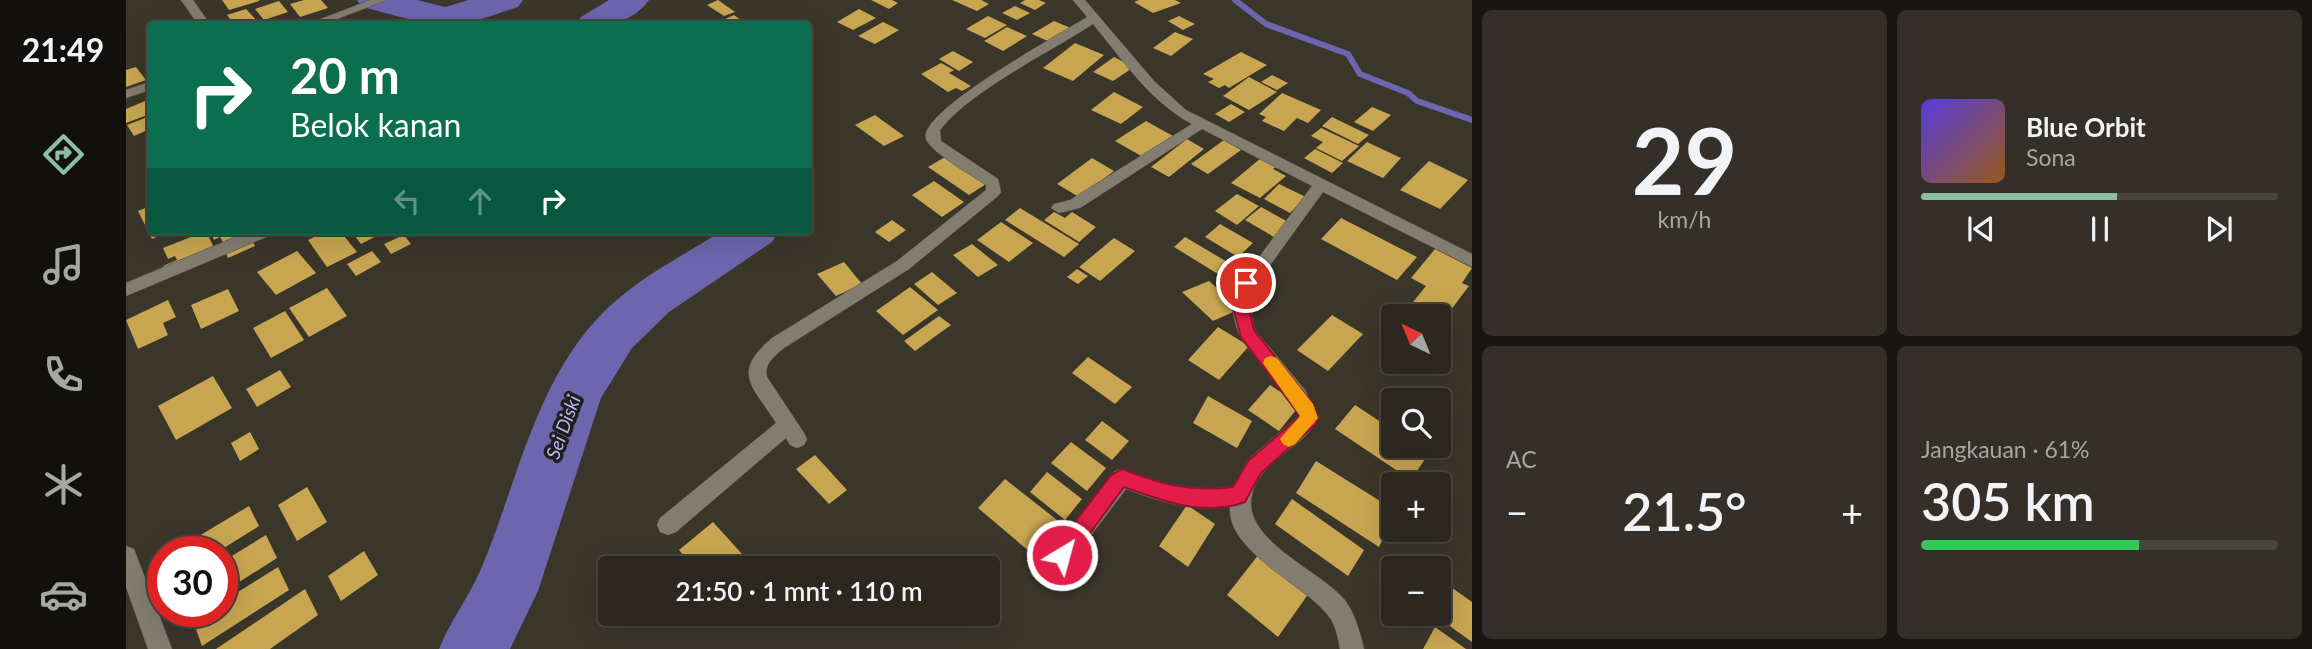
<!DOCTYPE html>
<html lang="id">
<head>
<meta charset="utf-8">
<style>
  :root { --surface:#2c2820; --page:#343029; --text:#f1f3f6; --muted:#a6a6a5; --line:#48443e; --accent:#8abfa5 }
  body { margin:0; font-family:Lato,sans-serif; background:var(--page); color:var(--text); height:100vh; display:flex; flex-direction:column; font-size:26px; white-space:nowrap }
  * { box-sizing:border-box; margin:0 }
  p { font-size:23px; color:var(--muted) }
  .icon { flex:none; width:38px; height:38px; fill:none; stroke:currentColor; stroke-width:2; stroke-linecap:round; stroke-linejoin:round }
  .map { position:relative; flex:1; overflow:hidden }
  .drawer { display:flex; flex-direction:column; gap:10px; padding:10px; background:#181612; width:840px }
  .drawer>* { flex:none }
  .hud { position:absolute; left:21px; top:21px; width:665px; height:214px; border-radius:7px; box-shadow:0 7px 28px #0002,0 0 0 2px var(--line); background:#0b6e4f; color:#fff; overflow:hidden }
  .needle { width:46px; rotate:317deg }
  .fabs { position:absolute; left:1255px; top:304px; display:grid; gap:14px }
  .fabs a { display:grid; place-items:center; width:70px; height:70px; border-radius:7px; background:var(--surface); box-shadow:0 7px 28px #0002,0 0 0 2px var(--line); font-size:35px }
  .speed { position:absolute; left:21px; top:536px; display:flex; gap:14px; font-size:35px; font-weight:700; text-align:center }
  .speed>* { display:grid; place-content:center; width:91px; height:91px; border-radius:50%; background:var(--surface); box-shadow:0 7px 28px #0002,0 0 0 2px var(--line); line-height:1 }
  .speed .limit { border:10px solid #d22; background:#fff; color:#111 }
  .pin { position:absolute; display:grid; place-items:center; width:60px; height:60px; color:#fff; margin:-30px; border:4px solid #fff; border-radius:50%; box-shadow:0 2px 7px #0007 }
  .me { position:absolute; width:77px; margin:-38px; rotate:37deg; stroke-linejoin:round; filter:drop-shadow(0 0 5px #0008) }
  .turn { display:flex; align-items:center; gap:24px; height:147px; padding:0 28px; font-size:32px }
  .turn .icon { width:91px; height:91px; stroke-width:2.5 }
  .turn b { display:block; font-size:49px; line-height:60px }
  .lanes { display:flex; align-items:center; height:66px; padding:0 28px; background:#0003; justify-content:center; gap:35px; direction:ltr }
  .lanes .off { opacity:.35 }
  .big { font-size:52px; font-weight:600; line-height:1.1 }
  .drawer .widget { flex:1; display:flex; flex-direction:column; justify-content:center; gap:10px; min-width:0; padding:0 24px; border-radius:10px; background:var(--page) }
  .drawer .dial { align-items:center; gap:0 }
  .dial b { font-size:91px; line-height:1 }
  .song { display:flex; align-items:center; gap:21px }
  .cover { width:84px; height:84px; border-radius:10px; background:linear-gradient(135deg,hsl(250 70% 55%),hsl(30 70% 35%)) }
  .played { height:7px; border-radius:4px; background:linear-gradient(90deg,var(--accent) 55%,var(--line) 55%) }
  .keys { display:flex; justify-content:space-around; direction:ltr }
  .heat { display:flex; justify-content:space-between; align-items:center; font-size:38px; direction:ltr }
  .charge { height:10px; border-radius:5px; background:linear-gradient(90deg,#34c759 61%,var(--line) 0) }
  .drawer .tiles { flex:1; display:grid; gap:10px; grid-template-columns:repeat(2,1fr) }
  .trip { position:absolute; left:472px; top:556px; width:402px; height:70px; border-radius:7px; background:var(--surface); box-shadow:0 7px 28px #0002,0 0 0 2px var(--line); font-weight:600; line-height:70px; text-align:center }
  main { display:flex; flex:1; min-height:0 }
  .menu { display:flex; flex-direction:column; width:126px; justify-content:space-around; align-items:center; background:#12100d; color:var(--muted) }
  .menu .icon { width:49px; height:49px }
  .menu .active { color:var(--accent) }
  .menu b { font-size:32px; color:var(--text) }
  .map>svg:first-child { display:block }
</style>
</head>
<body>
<main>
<nav class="menu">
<b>21:49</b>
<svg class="icon active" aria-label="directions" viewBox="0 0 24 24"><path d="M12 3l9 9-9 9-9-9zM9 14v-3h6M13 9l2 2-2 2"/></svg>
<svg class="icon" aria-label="music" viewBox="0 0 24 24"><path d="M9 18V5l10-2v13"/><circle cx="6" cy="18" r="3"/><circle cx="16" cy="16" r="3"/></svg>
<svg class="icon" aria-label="phone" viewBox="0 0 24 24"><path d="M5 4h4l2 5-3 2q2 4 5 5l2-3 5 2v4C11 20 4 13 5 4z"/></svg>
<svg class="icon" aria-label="climate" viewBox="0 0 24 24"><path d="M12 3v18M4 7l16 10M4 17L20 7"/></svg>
<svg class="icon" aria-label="car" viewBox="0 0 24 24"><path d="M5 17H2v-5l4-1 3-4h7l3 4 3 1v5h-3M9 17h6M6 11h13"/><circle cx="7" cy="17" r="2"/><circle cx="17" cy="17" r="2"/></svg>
</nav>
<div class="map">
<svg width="1346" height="649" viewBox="0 0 1346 649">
  <rect width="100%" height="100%" fill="#3b362a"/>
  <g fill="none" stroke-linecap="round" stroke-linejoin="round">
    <polyline stroke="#6d65ae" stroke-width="6" points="1109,0 1140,24 1222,54 1234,74 1282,93 1291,101 1346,120"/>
    <g fill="#6d65ae" fill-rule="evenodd">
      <path d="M231,0H291L319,7L343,0H397L392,7C372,13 349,23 328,24C298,26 266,14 236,7Z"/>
      <path d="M483,0H523C504,26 479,24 450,24L455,17Z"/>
      <path d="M596,231H653L646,242L543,312L506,348L475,398L412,591L384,649H313C324,621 343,597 355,569C390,486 408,388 470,320C504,282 553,258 596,231Z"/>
    </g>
  </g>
  <g fill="#c8a651">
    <polygon points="96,0 133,0 133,1 103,10"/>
    <polygon points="178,0 195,0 202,8 174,17 164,4"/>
    <polygon points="592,0 609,12 598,16 581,5"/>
    <polygon points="745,0 766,0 772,3 763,9"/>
    <polygon points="826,0 855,0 863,4 851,11"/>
    <polygon points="899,0 913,0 920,3 909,10 894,3"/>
    <polygon points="1013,0 1049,0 1055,3 1027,13 1008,2"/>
    <polygon points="153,1 162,12 138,20 129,9"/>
    <polygon points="889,6 904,13 891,20 876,13"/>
    <polygon points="120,9 132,22 108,24 101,15"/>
    <polygon points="733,9 750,18 727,30 711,22"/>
    <polygon points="608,15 619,23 603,24 597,20"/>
    <polygon points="862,16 881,25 859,38 840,29"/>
    <polygon points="1053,16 1069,24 1057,30 1042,21"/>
    <polygon points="928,21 947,29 926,43 906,34"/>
    <polygon points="757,22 773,30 749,44 732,36"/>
    <polygon points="881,27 901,36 877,51 858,41"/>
    <polygon points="1049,32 1067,39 1045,56 1027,48"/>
    <polygon points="949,43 978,55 947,81 917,68"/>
    <polygon points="827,51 847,62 833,71 813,59"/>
    <polygon points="1115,52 1141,65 1103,88 1099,85 1093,88 1082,82 1088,79 1077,74"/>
    <polygon points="988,57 1008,67 987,81 967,72"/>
    <polygon points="815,63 828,70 823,73 845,86 836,91 830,88 822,92 795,74"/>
    <polygon points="10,67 20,80 0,87 0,70"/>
    <polygon points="1146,75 1162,83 1151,90 1135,82"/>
    <polygon points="1123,77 1151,92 1123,110 1097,96"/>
    <polygon points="988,92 1017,107 995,124 965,110"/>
    <polygon points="1156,93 1195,110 1182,123 1171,118 1158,131 1136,121 1140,117 1133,114"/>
    <polygon points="24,99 24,114 0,123 0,109"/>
    <polygon points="1105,104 1119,112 1103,122 1089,114"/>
    <polygon points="1246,107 1265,115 1247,131 1228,122"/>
    <polygon points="749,115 778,136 758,146 729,125"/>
    <polygon points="24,116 24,129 8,136 1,125"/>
    <polygon points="1206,117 1243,135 1232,144 1196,126"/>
    <polygon points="1020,121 1047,136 1017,157 989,141"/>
    <polygon points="1195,128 1233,146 1216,161 1190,148 1197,142 1185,136"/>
    <polygon points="1061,139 1078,149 1043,177 1025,167"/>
    <polygon points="1098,140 1115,150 1082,174 1065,164"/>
    <polygon points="1241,142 1275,158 1257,178 1221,161"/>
    <polygon points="1189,149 1217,163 1206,173 1178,158"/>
    <polygon points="819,157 860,184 843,195 802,167"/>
    <polygon points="966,158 988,171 953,197 931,184"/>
    <polygon points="1135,158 1151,166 1147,169 1160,176 1134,198 1105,183"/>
    <polygon points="1303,161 1342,180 1314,209 1274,190"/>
    <polygon points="808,181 838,202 816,217 786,195"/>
    <polygon points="1153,184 1180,197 1164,213 1138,199"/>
    <polygon points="1111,194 1133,206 1111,225 1089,211"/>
    <polygon points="24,206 24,231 52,231 54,234 47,237 44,231 26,239 12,211"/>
    <polygon points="1135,207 1164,223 1148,237 1119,220"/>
    <polygon points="894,208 953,244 938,257 879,220"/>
    <polygon points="928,212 939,218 946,212 970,227 953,242 918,220"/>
    <polygon points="1215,218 1291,257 1271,280 1195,239"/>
    <polygon points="766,220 780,230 763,242 749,232"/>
    <polygon points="875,222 907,243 883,262 851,240"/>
    <polygon points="1094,224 1127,243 1112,257 1079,237"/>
    <polygon points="80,231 89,250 40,272 37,266 51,260 49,256 42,259 37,248"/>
    <polygon points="84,231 132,231 99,246 94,237 88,240"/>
    <polygon points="200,231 214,231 231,252 201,267 182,240"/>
    <polygon points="225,231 260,231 235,244"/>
    <polygon points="278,235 285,244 265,254 258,244"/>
    <polygon points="1059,237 1103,263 1092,274 1048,247"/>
    <polygon points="988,238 1009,251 974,281 953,267"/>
    <polygon points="126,240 129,246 102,258 99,251"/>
    <polygon points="846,244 872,265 852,277 827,255"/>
    <polygon points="1309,249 1346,268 1336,283 1343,286 1318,319 1287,302 1300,286 1285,278"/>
    <polygon points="171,251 190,273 150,295 131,272"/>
    <polygon points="246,251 255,262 230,276 221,264"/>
    <polygon points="718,262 736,284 710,296 691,274"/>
    <polygon points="951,269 962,276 952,284 941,277"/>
    <polygon points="806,272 831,293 812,305 788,284"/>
    <polygon points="1083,281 1114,309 1087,321 1056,292"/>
    <polygon points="784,287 812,310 777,335 750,311"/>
    <polygon points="201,288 221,316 183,337 163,308"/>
    <polygon points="102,289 113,311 75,329 65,305"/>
    <polygon points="42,300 50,317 37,323 42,335 12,349 0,320"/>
    <polygon points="159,311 178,340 145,358 127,328"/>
    <polygon points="1206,315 1237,334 1202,371 1171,350"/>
    <polygon points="813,316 825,325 789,351 778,341"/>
    <polygon points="1092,327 1123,346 1093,380 1062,360"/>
    <polygon points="962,357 1006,387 989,404 946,373"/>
    <polygon points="154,370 165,387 131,407 120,389"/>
    <polygon points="87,376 106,408 50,440 32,406"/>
    <polygon points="1144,385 1174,405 1153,431 1122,410"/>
    <polygon points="1082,396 1126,421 1111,448 1067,423"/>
    <polygon points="1229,405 1267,430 1267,446 1292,446 1303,453 1285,480 1209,429"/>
    <polygon points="976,421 1003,441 986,460 959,440"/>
    <polygon points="124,432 133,449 114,461 105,443"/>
    <polygon points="945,442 980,468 961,491 925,463"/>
    <polygon points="689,455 721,490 703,504 670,469"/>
    <polygon points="1190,461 1267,509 1267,518 1253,547 1170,493"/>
    <polygon points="921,472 956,499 939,520 904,492"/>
    <polygon points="879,479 931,520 904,552 852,508"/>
    <polygon points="181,487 201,522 171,541 152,505"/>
    <polygon points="1166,499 1238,550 1222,576 1149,524"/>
    <polygon points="1061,505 1089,524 1062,567 1033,546"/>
    <polygon points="123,506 133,526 93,551 48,551"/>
    <polygon points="587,522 626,565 622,569 569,569 553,550"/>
    <polygon points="140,535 151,558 96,593 96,562"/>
    <polygon points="238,551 252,575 215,601 202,576"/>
    <polygon points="1133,554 1183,593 1152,637 1101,595"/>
    <polygon points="152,567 163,590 76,646 67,621 83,611 96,611 96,602"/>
    <polygon points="1318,582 1346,602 1346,642 1307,614 1312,614 1312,592"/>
    <polygon points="179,589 192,615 144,649 90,649"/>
    <polygon points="1309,627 1340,649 1297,649"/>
  </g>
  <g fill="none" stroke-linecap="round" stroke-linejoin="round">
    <defs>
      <g id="minor">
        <polygon points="55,0 67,0 84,24 72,24"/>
        <polygon points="244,0 261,0 198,24 182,24"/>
        <path d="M947,0H959L1028,81L1060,110L1346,254V267L1197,192L1121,297L1129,330L1179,390L1193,418C1178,448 1134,459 1126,495C1115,539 1193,570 1218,599C1229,613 1234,632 1238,649H1214C1212,638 1210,627 1204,618C1180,584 1101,553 1104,507C1064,511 1037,503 1000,489L944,563L936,566L928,563L925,555L928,547L989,471L996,469C1038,484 1062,492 1108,487L1126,456L1173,416C1162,385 1132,366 1116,339C1108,326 1107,311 1104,296L1186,186L1076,129L954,208L933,213L925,208L928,204L944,200L1066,124C1024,102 996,59 967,24C924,52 844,91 814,130L815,141L872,179L875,192L872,196L783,269L658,348C648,357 638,363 641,377L678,433L681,439L678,445L671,448L664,445L660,438L550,532L542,535L534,532L531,525L534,518L650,423C626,385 605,373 646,338L771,261L860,190V185C846,175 805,153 800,139C791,111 937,33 961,17Z"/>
        <polygon points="24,82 24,90 0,98 0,90"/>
        <polygon points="124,231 147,231 145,235 0,296 0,283"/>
        <polygon points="0,546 8,549 46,649 22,649 0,587"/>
      </g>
    </defs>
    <use href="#minor" stroke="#59554b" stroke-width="1"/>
    <use href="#minor" fill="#837d70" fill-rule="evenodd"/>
  </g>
  <path fill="#e11d48" stroke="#92132f" stroke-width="2" d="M1120,277L1127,283L1120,296L1128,330L1187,404L1192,418L1190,424L1135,473L1119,502C1079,517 1036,501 998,487L943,562L936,565L929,562L926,555L929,548L985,475L996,469C1038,485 1062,492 1107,487L1122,461L1174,416L1115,337L1104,296L1114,279Z"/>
  <polygon fill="#f59e0b" points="1145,356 1151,358 1187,404 1192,418 1169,444 1163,447 1157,444 1154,439 1174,416 1137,363 1139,358"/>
  <g text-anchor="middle" stroke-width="7" stroke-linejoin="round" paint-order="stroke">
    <g font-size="19" font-style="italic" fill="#bbb7f4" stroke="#201e18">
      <text transform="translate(437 427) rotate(-70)" y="7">Sei Diski</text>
    </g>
  </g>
</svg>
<div class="fabs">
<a><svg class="needle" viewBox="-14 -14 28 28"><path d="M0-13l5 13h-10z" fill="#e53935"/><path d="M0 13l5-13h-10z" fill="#a6a6a5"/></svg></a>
<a><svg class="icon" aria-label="search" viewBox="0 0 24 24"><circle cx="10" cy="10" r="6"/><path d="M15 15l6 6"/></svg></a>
<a>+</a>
<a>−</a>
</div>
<div class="speed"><div class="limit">30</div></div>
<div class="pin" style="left:1120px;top:283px;background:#d93025"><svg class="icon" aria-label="arrive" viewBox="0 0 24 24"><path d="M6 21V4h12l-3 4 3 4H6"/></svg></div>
<svg class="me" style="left:936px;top:555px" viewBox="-20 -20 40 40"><circle r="17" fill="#e11d48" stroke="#fff" stroke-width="3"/><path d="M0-11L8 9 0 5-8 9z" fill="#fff"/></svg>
<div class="trip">21:50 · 1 mnt · 110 m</div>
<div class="hud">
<div class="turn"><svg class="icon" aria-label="right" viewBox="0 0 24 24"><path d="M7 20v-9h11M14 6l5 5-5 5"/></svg><div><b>20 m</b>Belok kanan</div></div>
<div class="lanes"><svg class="icon off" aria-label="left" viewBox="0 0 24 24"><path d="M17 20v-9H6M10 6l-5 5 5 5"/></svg><svg class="icon off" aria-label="ahead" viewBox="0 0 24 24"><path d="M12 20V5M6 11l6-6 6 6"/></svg><svg class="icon" aria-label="right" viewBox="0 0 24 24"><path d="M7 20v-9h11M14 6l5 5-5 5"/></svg></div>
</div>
</div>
<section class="drawer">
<div class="tiles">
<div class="widget dial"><b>29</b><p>km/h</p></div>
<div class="widget">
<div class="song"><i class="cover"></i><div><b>Blue Orbit</b><p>Sona</p></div></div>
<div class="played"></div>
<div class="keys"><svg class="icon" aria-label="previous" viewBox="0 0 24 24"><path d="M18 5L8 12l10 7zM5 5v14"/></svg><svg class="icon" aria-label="pause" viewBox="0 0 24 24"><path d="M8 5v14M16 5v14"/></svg><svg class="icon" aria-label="next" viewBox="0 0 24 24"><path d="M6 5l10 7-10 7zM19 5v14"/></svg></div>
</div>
<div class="widget"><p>AC</p>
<div class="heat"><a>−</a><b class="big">21.5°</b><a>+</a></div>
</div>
<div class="widget"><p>Jangkauan · 61%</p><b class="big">305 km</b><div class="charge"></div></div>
</div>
</section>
</main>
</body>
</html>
